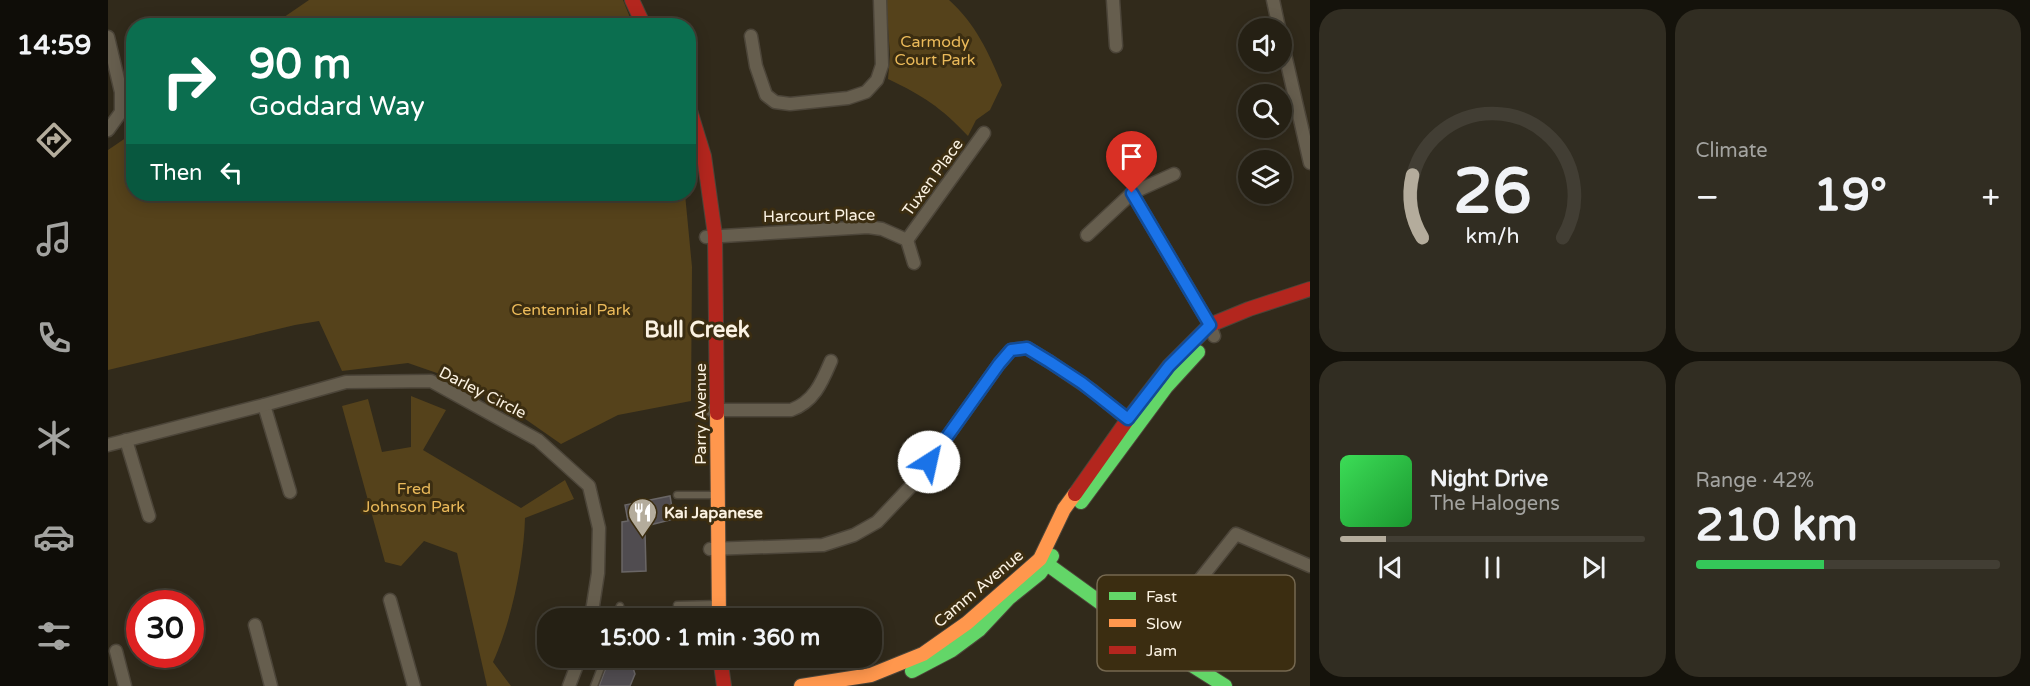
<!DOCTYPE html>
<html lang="en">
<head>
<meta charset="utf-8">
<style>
  :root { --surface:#252014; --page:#312d22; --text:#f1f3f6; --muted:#a3a3a0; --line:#423e34; --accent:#b4ac9c }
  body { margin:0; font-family:"Varela Round",sans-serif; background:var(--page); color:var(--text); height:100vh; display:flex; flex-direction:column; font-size:22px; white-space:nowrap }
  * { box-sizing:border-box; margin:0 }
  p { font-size:20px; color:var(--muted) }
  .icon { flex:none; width:33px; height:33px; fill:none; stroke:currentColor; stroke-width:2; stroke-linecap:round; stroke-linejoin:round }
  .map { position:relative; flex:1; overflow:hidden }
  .drawer { display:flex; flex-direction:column; gap:9px; padding:9px; background:#14120b; width:720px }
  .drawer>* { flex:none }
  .hud { position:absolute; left:18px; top:18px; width:570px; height:183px; border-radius:24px; box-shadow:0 3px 15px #0003,0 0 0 2px var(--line); background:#0b6e4f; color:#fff; overflow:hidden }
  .controls { position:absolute; left:1130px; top:18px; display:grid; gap:12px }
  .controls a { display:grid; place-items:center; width:54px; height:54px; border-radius:50%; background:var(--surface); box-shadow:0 3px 15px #0003,0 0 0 2px var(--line); font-size:30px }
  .speed { position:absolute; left:18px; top:590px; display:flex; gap:12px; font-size:30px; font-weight:700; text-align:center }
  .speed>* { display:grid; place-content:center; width:78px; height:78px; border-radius:50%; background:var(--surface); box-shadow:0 3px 15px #0003,0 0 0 2px var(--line); line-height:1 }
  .speed .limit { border:9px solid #d22; background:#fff; color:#111 }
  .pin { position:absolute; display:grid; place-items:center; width:51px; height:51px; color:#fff; margin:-62px -26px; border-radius:50% 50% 50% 0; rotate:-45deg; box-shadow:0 0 6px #0007 }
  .pin .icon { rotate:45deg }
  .me { position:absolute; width:66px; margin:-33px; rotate:35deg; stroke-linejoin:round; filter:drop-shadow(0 0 4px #0008) }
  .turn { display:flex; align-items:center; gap:21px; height:126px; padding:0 24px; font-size:27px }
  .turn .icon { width:78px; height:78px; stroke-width:2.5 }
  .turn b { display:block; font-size:42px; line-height:51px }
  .then { display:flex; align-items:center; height:57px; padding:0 24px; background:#0003; gap:12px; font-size:22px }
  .big { font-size:45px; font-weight:700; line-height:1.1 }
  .drawer .widget { flex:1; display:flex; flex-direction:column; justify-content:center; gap:9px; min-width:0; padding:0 21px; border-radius:24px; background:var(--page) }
  .drawer .dial { align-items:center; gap:0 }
  .dial svg { height:156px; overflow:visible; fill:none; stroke:var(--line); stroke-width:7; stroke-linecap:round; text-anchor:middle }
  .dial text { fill:var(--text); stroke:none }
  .song { display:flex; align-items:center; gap:18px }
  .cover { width:72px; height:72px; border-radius:9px; background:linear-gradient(135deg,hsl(130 70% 55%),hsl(130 70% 35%)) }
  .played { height:6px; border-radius:3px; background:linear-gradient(90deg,var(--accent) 15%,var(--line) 15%) }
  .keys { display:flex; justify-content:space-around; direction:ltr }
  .heat { display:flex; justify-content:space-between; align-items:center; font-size:33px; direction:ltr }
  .charge { height:9px; border-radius:4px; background:linear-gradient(90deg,#34c759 42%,var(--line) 0) }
  .drawer .tiles { flex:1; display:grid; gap:9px; grid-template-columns:repeat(2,1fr) }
  .trip { position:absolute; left:429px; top:608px; width:345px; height:60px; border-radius:24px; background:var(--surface); box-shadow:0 3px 15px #0003,0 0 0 2px var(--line); font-weight:700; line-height:60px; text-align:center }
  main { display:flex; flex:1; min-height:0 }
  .tab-bar { display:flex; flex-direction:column; width:108px; justify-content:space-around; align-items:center; background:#0f0d08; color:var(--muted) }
  .tab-bar .icon { width:42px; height:42px }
  .tab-bar .current { color:var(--accent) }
  .tab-bar b { font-size:27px; color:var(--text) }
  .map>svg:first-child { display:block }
</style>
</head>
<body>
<main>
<nav class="tab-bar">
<b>14:59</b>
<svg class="icon current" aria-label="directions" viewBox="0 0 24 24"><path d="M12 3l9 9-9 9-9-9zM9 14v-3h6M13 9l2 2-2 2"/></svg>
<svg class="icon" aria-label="music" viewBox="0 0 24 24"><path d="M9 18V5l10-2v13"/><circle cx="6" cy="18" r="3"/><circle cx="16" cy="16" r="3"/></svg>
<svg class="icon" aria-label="phone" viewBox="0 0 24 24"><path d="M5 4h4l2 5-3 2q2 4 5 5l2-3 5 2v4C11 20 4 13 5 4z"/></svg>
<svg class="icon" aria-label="climate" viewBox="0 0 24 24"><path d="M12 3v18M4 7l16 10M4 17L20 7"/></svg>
<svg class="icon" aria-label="car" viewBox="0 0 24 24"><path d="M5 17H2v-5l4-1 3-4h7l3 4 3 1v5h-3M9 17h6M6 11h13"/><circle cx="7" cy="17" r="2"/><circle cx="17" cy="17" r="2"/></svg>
<svg class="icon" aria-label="filters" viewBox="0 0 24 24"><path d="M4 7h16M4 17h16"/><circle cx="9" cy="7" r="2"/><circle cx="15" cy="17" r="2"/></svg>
</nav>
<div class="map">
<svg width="1202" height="686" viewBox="0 0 1202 686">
  <rect width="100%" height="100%" fill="#312a1b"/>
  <g fill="#55421b">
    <polygon points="201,0 515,0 525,25 163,26"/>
    <path d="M778,0H841C867,23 881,53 894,85L882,110L868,120L860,136C834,108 814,95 780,79L782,55Z"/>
    <polygon points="25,133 26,194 577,194 584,267 583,401 510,415 453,444 400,407 352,381 300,363 234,371 211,321 187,325 0,370 0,150"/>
    <path d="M303,396L338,410L315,450L413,508L457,480L466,499L417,518C416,561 403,623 385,662L403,686H379L349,553L316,541L293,566L277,562L234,406L260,399L274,452L303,447Z"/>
  </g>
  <g fill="#504c50" stroke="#6a6666" stroke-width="1.5">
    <polygon points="562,496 566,519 542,525 537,531 538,571 514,572 514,522 520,521 517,505"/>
    <polygon points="502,657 529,657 525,668 527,674 522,686 491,686"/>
  </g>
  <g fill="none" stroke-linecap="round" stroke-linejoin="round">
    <defs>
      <g id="lane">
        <polyline points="516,26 532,18"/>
        <polyline points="569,495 608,495"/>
        <polyline points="569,605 610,604"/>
        <polyline points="507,618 512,606"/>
        <polyline points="569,661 602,659"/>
        <polyline points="486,686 497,657"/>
      </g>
      <g id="street">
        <polyline points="1005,0 1008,46"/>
        <polyline points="1165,0 1171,28"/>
        <polyline points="643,36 648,66 658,95 667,102 682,104 740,98 758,92 769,80 774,65 772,0"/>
        <polyline points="0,37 13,92 13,112 0,130"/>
        <polyline points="1173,37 1202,163"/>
        <polyline points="1024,193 1102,325 1106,336"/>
        <polyline points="979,235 1024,193 1066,174"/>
        <polyline points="598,237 760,227 774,229 799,240 806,263"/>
        <polyline points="799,240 876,133"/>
        <polyline points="156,405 182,492"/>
        <path d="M603,410H683C706,402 714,382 723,361"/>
        <polyline points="18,440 41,516"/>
        <polyline points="0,445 156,405 238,382 323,381 430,440 481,486 491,528 490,573 483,618"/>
        <polyline points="602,549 715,545 746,535 769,522 807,482 891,364 903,350 919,348 942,362 985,391 1026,425"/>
        <polyline points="282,600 306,686"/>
        <polyline points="147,625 163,686"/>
        <polyline points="1044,640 1128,534 1202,566"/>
        <polyline points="8,651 17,686"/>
        <polyline points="461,686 472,657"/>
      </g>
      <g id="fast">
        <polyline points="973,502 1058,387 1090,352"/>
        <polyline points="932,559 1044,640 1117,686"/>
        <polyline points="804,671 844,650 871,630 901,598 932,573 944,556"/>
      </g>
      <g id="slow">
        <polyline points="609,413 611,618"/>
        <polyline points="693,686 763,675 815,654 859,623 932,559 956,509 967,494"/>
      </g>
      <g id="jam">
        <polyline points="524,0 536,26"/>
        <polyline points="580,104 596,156 607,235 609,413"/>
        <polyline points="967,494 1020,419 1061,366 1102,325 1141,309 1202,289"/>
        <polyline points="612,657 616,686"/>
      </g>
    </defs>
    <use href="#lane" stroke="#4c4539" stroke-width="9"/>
    <use href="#street" stroke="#4c4539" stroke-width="15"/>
    <use href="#fast" stroke="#4c4539" stroke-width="16"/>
    <use href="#slow" stroke="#4c4539" stroke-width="16"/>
    <use href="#jam" stroke="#4c4539" stroke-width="16"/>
    <use href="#lane" stroke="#665e4e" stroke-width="6"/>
    <use href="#street" stroke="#665e4e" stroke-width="12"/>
    <use href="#fast" stroke="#63d668" stroke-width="14"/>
    <use href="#slow" stroke="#ff974d" stroke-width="14"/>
    <use href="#jam" stroke="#b3261e" stroke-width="14"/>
  </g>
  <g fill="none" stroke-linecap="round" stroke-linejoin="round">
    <defs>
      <polyline id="route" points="821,462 891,364 903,350 919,348 942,362 974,383 1020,419 1061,366 1102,325 1024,193"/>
    </defs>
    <use href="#route" stroke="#114b97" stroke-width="15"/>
    <use href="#route" stroke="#1a73e8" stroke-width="10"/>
  </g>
  <defs>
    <symbol id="restaurant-pin" viewBox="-11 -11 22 30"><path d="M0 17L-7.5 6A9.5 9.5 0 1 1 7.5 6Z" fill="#b4ac9c" stroke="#3b2d11"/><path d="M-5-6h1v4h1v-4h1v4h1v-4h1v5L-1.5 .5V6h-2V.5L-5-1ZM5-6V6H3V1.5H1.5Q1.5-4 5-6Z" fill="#fff"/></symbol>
  </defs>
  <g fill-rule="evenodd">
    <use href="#restaurant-pin" x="518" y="496" width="33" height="45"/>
  </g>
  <g text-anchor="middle" stroke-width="6" stroke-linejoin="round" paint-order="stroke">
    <g font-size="16" fill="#ebba5a" stroke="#3b2d11">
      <text x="827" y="47">Carmody<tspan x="827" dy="18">Court Park</tspan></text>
      <text x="463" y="315">Centennial Park</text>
      <text x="306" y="494">Fred<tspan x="306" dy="18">Johnson Park</tspan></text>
    </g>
    <g font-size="16" fill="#fbf2e2" stroke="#3b2d11">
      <text transform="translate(824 177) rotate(-54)" y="6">Tuxen Place</text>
      <text transform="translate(711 215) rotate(-1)" y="6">Harcourt Place</text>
      <text transform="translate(375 392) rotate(27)" y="6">Darley Circle</text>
      <text transform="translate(592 414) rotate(-90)" y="6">Parry Avenue</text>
      <text transform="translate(870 588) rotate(-40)" y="6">Camm Avenue</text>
    </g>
    <g font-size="16" font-weight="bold" fill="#fbf2e2" stroke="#3b2d11" text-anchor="start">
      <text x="556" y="518">Kai Japanese</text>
    </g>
    <g font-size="22" font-weight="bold" fill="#fbf2e2" stroke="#3b2d11">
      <text x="589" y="337">Bull Creek</text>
    </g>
  </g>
  <rect x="989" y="575" width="198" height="96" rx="9" fill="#3b2d11" stroke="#756850" stroke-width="1.5"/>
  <rect x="1001" y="592" width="27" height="8" fill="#63d668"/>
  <rect x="1001" y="619" width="27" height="8" fill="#ff974d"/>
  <rect x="1001" y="646" width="27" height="8" fill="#b3261e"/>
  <g font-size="16" fill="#fbf2e2">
    <text x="1038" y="602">Fast</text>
    <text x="1038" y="629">Slow</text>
    <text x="1038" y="656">Jam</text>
  </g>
</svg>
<div class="controls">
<a><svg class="icon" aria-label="sound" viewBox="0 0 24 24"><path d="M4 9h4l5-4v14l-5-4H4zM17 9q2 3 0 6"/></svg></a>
<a><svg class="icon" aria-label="search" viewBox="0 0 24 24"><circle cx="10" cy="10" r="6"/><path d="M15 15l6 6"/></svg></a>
<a><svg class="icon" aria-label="layers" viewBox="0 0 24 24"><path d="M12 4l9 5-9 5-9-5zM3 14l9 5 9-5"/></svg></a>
</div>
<div class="speed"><div class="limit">30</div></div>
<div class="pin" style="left:1024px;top:193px;background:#d93025"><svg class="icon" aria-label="arrive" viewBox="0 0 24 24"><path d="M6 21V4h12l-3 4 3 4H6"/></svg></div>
<svg class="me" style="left:821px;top:462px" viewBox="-20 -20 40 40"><circle r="19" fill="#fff"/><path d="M0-13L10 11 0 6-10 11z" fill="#1a73e8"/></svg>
<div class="trip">15:00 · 1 min · 360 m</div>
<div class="hud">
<div class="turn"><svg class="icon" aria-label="right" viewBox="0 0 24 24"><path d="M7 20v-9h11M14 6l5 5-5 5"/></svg><div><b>90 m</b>Goddard Way</div></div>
<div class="then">Then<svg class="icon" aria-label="left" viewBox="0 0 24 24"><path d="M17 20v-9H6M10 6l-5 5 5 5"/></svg></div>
</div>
</div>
<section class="drawer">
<div class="tiles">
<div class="widget dial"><svg viewBox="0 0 100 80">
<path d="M14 69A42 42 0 1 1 86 69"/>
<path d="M14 69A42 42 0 0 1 9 37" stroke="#b4ac9c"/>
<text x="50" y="56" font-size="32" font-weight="700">26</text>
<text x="50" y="72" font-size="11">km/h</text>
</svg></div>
<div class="widget"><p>Climate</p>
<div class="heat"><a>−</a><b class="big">19°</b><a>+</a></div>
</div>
<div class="widget">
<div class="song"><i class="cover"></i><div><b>Night Drive</b><p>The Halogens</p></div></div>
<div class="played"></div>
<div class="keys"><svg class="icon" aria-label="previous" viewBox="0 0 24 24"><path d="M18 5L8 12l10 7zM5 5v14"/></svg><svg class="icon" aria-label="pause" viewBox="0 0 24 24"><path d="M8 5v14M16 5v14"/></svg><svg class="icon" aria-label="next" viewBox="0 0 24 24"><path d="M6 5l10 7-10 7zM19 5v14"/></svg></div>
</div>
<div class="widget"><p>Range · 42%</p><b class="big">210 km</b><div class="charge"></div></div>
</div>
</section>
</main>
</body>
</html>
